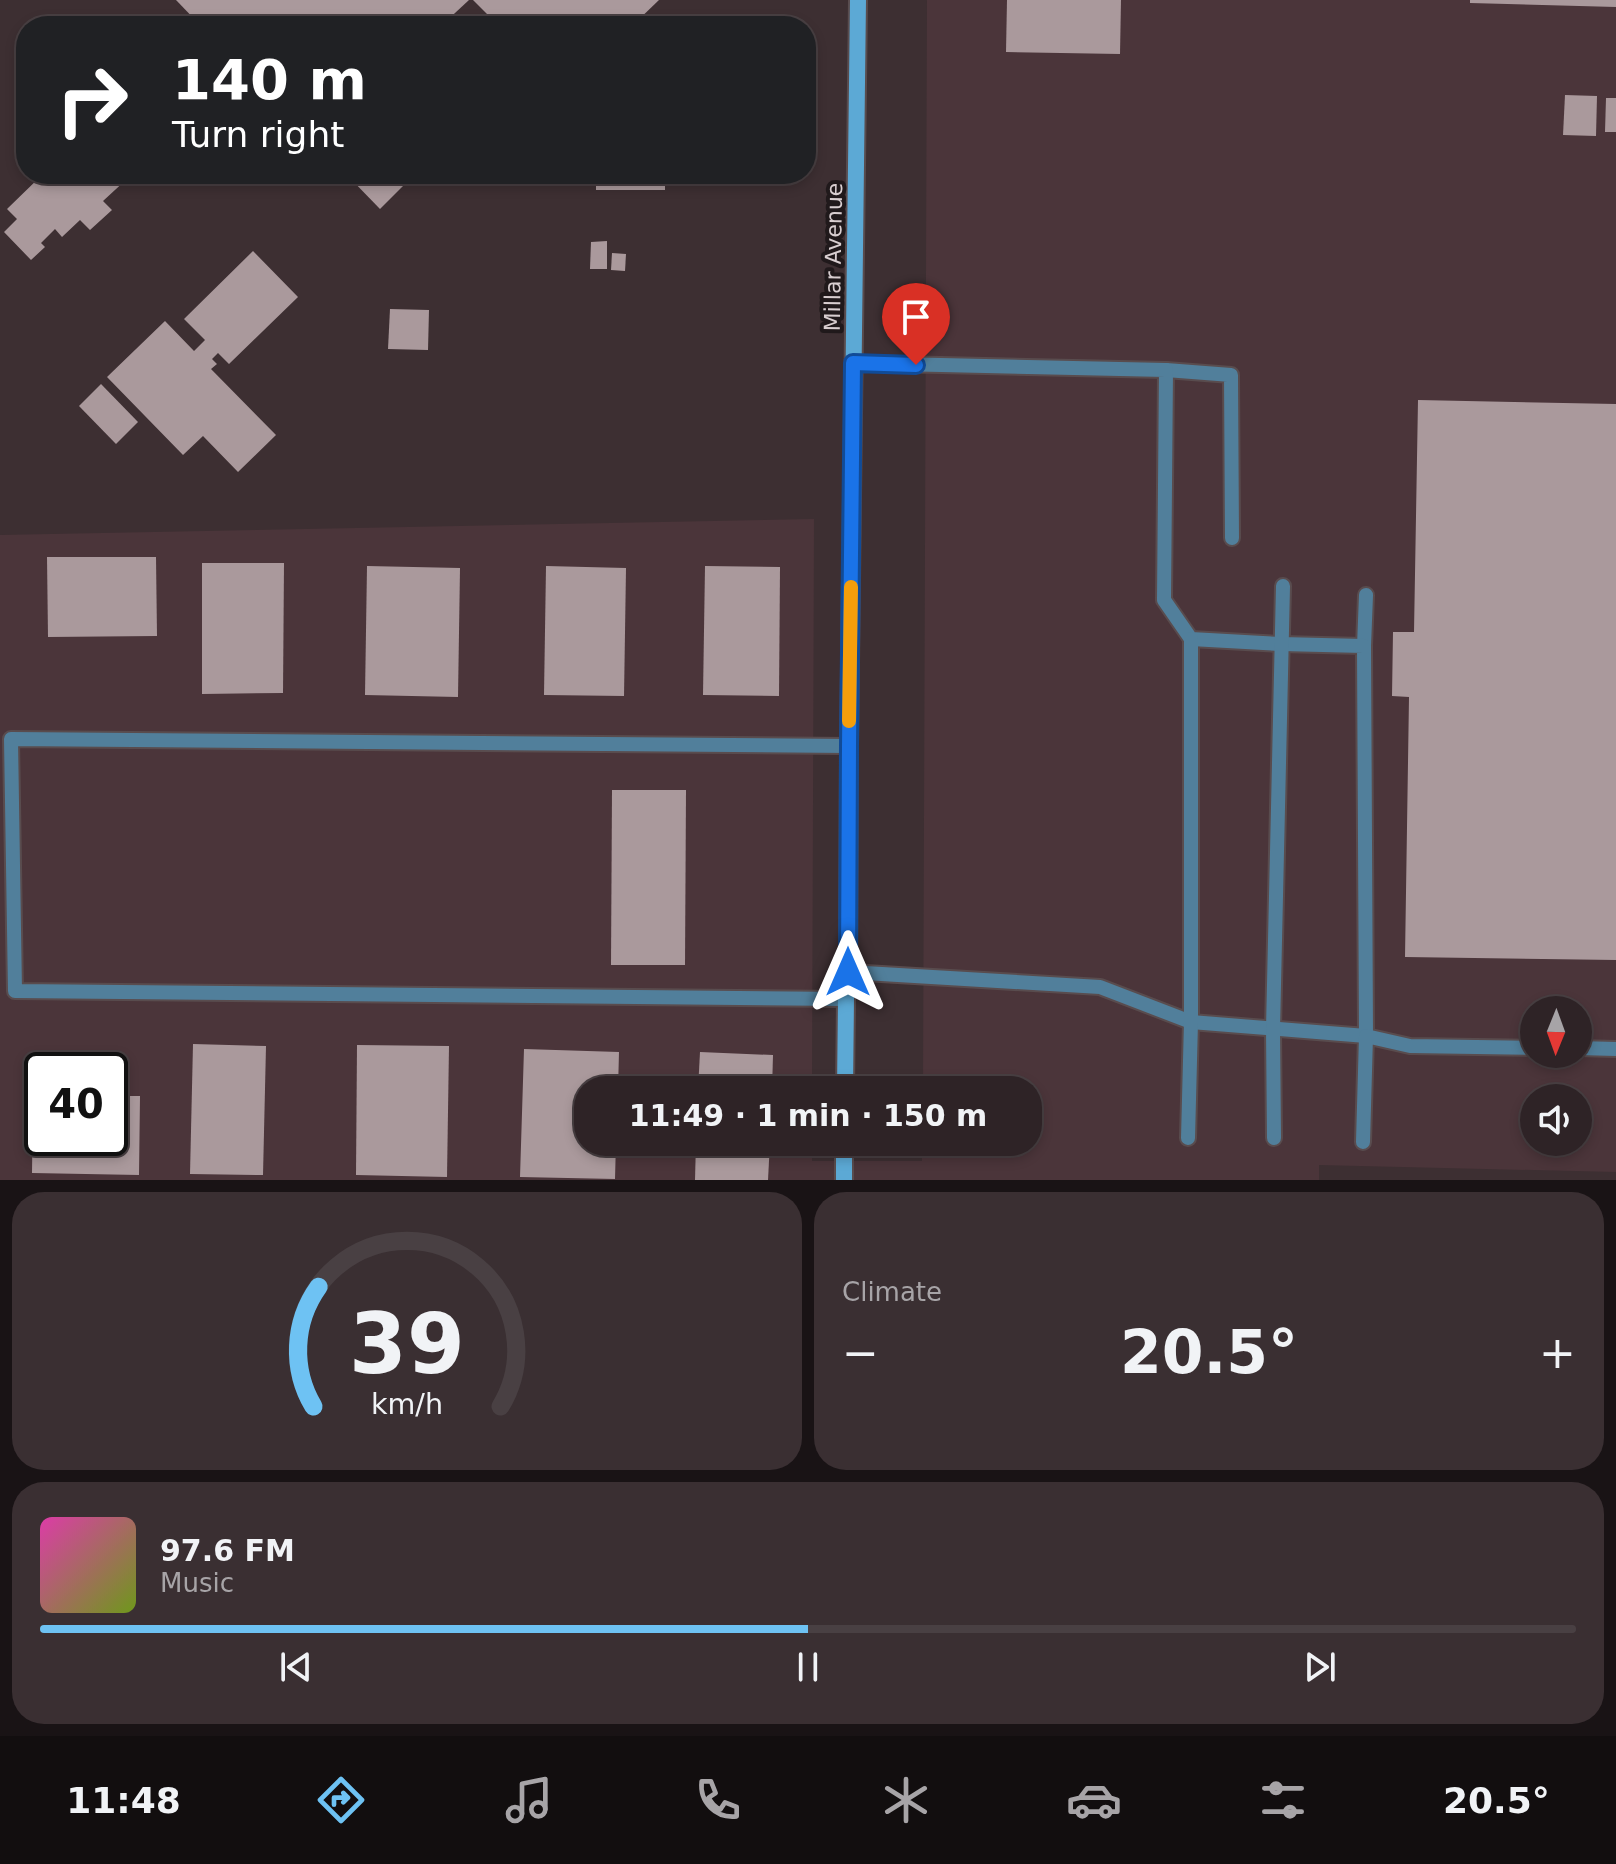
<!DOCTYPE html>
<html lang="en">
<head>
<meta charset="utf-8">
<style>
  :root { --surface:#2e2326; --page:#3a2f32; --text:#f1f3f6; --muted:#a7a4a7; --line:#494043; --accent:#6ec2f3 }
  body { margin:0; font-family:"DejaVu Sans",sans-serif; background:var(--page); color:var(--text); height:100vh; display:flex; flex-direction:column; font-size:30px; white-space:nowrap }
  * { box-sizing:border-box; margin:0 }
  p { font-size:26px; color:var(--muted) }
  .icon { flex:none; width:44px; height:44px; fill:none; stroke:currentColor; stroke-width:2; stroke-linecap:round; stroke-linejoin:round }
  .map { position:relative; height:1180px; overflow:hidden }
  .side { display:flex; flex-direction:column; gap:12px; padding:12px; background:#191315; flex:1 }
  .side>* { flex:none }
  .top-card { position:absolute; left:16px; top:16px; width:800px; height:168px; border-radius:32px; box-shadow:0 4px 12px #0003,0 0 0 2px var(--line); background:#202124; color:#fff; overflow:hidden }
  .needle { width:52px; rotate:181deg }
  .controls { position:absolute; left:1520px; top:996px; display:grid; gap:16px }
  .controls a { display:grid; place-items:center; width:72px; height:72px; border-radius:50%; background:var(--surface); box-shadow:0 4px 12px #0003,0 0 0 2px var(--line); font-size:40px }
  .speed { position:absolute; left:24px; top:1052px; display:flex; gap:16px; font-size:40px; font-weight:700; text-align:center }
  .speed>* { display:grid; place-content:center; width:104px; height:104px; border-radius:50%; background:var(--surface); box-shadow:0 4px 12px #0003,0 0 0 2px var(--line); line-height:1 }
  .speed .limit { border:4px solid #111; border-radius:12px; background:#fff; color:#111 }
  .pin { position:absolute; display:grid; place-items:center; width:68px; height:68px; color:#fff; margin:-82px -34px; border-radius:50% 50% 50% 0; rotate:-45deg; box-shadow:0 0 8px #0007 }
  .pin .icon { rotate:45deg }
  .me { position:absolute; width:88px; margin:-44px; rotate:0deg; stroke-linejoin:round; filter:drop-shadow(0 0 6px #0008) }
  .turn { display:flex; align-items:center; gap:28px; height:168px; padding:0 24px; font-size:36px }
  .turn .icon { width:104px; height:104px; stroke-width:2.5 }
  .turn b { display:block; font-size:56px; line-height:68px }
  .big { font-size:60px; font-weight:600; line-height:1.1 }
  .side .card { flex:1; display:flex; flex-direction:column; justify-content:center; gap:12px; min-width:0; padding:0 28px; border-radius:32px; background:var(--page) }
  .side .dial { align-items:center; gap:0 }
  .dial svg { height:208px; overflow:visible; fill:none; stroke:var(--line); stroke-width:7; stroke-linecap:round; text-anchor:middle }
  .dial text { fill:var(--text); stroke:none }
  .song { display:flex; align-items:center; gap:24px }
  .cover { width:96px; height:96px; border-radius:12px; background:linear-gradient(135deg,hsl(320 70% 55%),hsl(80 70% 35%)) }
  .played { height:8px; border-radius:4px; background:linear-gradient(90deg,var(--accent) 50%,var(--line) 50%) }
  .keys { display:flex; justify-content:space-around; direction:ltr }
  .heat { display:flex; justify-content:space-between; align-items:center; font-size:44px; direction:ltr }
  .side .tiles { flex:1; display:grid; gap:12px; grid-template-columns:1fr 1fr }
  .card:last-child { grid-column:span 2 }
  .trip { position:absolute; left:574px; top:1076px; width:468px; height:80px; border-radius:32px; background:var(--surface); box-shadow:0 4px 12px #0003,0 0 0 2px var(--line); font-weight:600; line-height:80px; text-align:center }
  .tabs { display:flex; height:128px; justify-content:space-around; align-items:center; background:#120e0f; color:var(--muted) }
  .tabs .icon { width:56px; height:56px }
  .tabs .on { color:var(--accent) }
  .tabs b { font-size:36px; color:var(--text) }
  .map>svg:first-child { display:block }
</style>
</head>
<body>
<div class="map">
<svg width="1616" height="1180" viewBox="0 0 1616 1180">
  <rect width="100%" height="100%" fill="#3d2f32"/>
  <path fill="#4b353a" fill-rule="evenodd" d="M927,0H1616V1172L1319,1165V1180H0V535L814,519L812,1090H588V1142H812V1161H922V1142H1028V1090H923ZM1534,1010H1578V1054H1534ZM42,1070H110V1138H42ZM1534,1098H1578V1142H1534Z"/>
  <g fill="#aa999c">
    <polygon points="176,0 469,0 441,26 201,26"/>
    <polygon points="473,0 659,0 632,26 499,26"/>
    <polygon points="1007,0 1121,0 1120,54 1006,52"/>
    <polygon points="1470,0 1616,0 1616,7 1470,3"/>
    <polygon points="1565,95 1597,96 1596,136 1563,135"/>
    <polygon points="1606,98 1616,98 1616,132 1605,132"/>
    <polygon points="43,174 124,174 128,178 103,201 112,210 90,230 80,220 62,237 55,229 41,243 45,247 31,260 4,232 17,219 7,209"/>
    <polygon points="346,174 415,174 380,209"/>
    <rect x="596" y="174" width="69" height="16"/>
    <polygon points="607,241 607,269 590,269 591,242"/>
    <polygon points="253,251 298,297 229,364 218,353 212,359 217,364 211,369 276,435 238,472 203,436 183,455 107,377 165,321 194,351 205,340 184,319"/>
    <polygon points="612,253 626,254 625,271 611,270"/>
    <polygon points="390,309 429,310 428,350 388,349"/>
    <polygon points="101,384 138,422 116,444 79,406"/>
    <polygon points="1418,400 1616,404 1616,960 1405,957 1409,697 1392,696 1393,632 1414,632"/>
    <polygon points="47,557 156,557 157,636 48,637"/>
    <polygon points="202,563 284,563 283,693 202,694"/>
    <polygon points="367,566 460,568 458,697 365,695"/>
    <polygon points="546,566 626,568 624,696 544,695"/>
    <polygon points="705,566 780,567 779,696 703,695"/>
    <polygon points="612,790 686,790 685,965 611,965"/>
    <polygon points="193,1044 266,1046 263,1175 190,1174"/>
    <polygon points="357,1045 449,1046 447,1177 356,1175"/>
    <polygon points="524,1049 619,1052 618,1090 588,1090 588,1142 616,1142 615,1179 520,1177"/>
    <polygon points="700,1052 773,1055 772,1090 698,1090"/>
    <polygon points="33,1095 42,1095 42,1138 110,1138 110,1096 140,1096 139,1175 32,1173"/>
    <polygon points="696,1142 770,1142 768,1180 695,1180"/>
  </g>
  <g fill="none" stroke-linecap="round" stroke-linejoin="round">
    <defs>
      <g id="lane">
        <polyline points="1166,370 1231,375 1232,538"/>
        <polyline points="1364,646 1366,595"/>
        <polyline points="848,972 1100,987 1191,1022 1366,1036 1364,646 1281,644 1191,639 1164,600 1166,370 853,363"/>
        <polyline points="846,999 15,991 11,739 849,746"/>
        <polyline points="1578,1048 1616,1049"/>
        <polyline points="1188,1138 1191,1022 1191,639"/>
        <polyline points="1274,1138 1273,1029 1283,586"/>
        <polyline points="1363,1142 1366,1036 1410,1046 1534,1048"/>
      </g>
      <g id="secondary">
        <polyline points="845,1090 846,999 848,972 849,746 858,0"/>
        <polyline points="844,1180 844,1142"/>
      </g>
    </defs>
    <use href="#lane" stroke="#594c4e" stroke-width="18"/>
    <use href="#secondary" stroke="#594c4e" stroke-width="20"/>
    <use href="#lane" stroke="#517f9b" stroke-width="14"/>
    <use href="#secondary" stroke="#5ca9d5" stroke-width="16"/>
  </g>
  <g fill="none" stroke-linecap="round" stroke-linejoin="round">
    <defs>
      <polyline id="route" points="848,972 849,746 853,363 916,365"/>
    </defs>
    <use href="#route" stroke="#114b97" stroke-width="20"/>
    <use href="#route" stroke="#1a73e8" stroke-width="14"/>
    <polyline stroke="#f59e0b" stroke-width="14" points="849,721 851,587"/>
  </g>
  <g text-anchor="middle" stroke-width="8" stroke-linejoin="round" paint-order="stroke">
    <g font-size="22" fill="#d8ced0" stroke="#20191b">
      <text transform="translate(833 257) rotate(-89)" y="8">Millar Avenue</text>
    </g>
  </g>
</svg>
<div class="controls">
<a><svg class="needle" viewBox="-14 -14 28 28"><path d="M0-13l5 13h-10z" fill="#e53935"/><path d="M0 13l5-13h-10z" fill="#a7a4a7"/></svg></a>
<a><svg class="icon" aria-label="sound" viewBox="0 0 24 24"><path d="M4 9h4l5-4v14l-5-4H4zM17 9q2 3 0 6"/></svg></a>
</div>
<div class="speed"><div class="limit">40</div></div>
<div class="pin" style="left:916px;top:365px;background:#d93025"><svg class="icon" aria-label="arrive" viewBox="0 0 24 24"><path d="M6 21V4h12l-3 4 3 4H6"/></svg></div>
<svg class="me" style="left:848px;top:972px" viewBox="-20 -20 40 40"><path d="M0-17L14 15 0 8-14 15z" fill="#1a73e8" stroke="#fff" stroke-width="4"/></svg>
<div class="trip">11:49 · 1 min · 150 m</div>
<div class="top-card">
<div class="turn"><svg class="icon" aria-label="right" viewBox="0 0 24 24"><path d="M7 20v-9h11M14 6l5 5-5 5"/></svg><div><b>140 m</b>Turn right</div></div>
</div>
</div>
<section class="side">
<div class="tiles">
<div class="card dial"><svg viewBox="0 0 100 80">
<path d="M14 69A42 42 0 1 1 86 69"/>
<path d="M14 69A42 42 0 0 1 16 23" stroke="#6ec2f3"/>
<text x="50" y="56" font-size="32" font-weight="700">39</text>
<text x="50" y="72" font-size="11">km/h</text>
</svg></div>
<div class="card"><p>Climate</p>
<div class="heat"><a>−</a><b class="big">20.5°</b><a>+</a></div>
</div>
<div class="card">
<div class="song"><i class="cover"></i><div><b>97.6 FM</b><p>Music</p></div></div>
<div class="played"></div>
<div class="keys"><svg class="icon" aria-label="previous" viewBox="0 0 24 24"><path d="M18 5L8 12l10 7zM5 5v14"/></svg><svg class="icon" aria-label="pause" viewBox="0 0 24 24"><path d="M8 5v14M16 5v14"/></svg><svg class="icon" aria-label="next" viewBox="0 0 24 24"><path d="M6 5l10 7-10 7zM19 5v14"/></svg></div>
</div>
</div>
</section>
<nav class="tabs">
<b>11:48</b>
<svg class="icon on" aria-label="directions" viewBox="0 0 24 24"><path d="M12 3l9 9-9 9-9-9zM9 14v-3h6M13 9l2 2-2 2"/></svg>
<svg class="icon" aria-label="music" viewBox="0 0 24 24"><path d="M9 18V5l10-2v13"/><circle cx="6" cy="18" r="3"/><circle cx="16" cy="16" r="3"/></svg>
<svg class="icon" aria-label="phone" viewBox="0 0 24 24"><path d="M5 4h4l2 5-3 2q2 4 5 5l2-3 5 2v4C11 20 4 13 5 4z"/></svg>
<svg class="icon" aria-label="climate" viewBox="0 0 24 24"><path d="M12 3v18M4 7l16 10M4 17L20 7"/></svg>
<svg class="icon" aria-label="car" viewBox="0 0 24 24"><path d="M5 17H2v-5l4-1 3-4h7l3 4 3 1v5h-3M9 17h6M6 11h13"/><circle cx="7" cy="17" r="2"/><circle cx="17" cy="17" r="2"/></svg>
<svg class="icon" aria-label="filters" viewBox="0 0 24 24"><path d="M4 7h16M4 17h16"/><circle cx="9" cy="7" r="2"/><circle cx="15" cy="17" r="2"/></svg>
<b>20.5°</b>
</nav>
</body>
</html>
